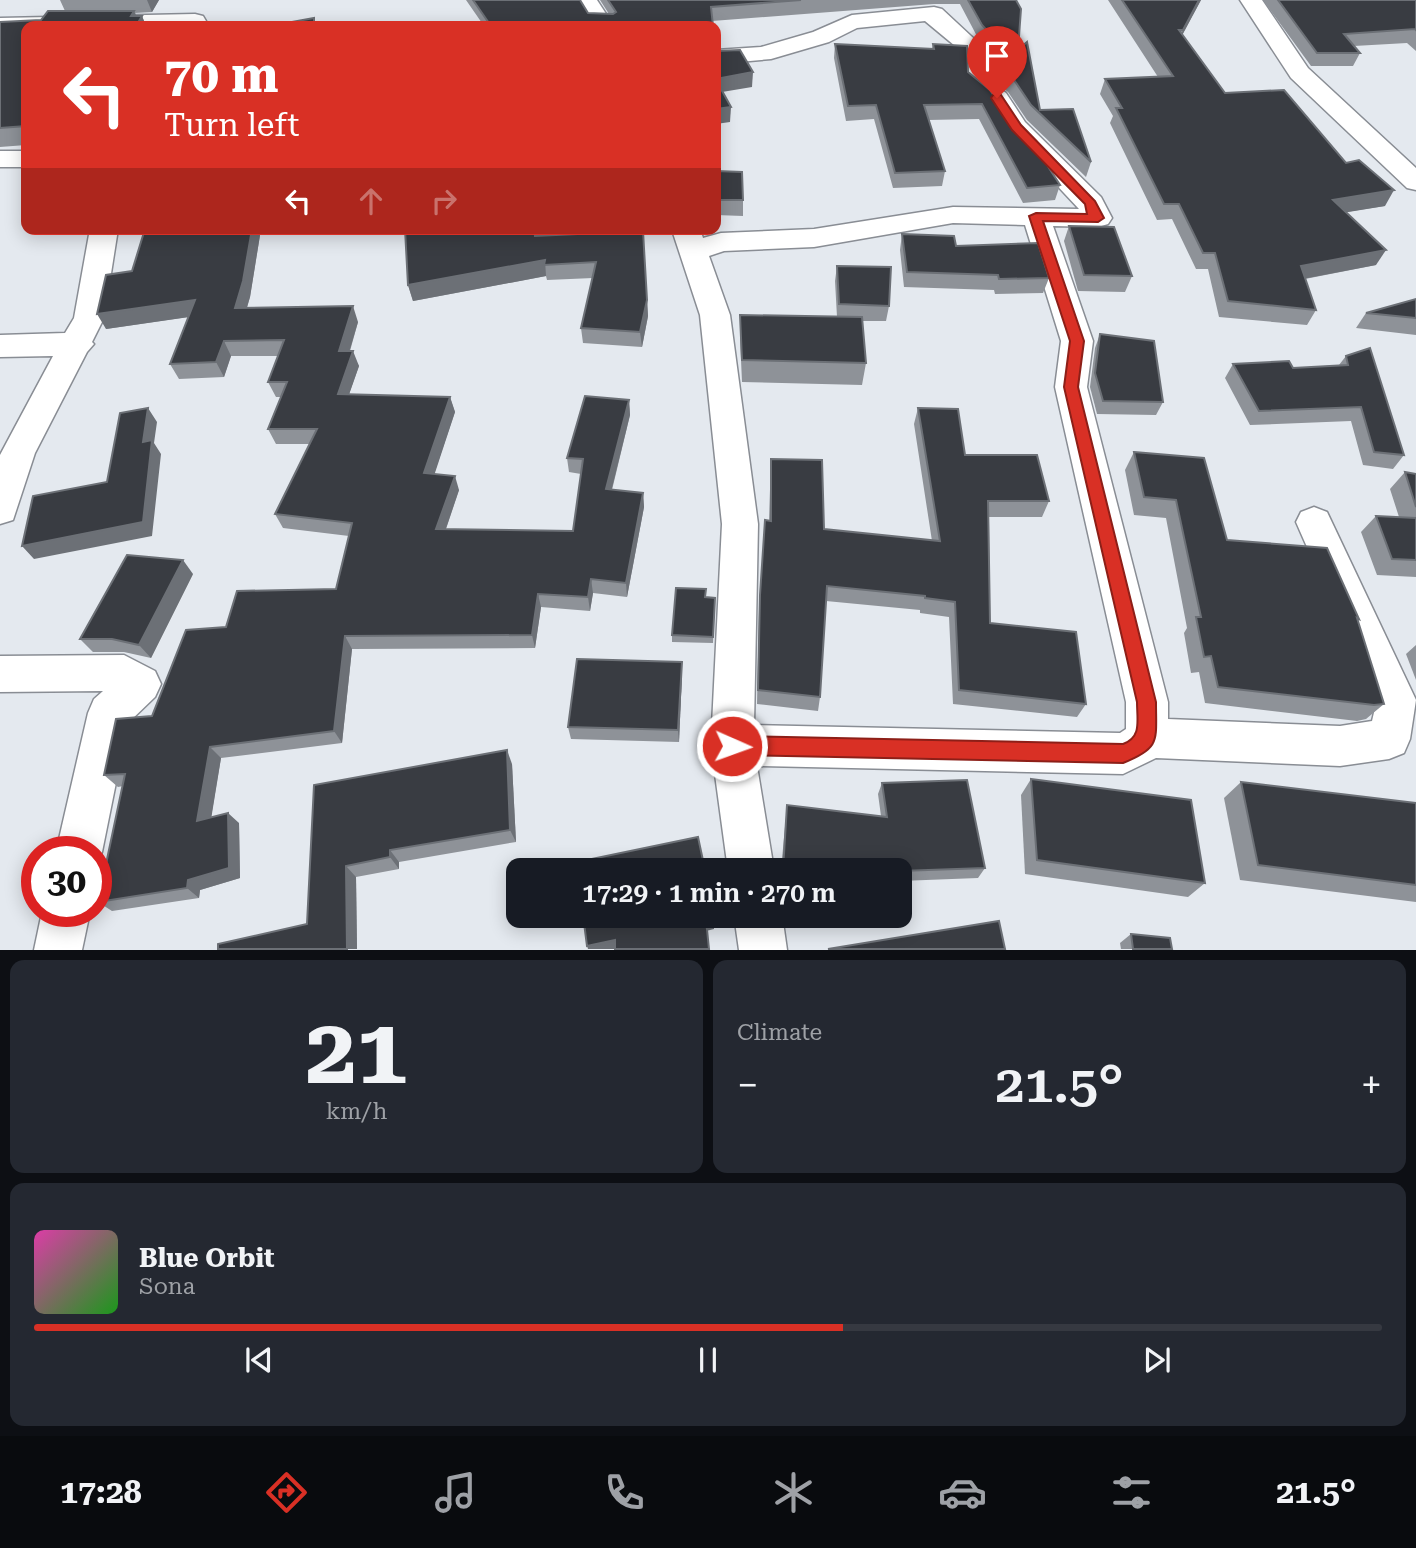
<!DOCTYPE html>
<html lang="en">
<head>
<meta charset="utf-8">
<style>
  :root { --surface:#171b24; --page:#242831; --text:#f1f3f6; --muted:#9ea1a6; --line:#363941; --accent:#d93025 }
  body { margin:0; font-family:"Roboto Serif",serif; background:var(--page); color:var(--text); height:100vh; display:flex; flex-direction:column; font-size:26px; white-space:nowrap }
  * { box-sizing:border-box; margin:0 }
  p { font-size:23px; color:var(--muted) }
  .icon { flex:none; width:38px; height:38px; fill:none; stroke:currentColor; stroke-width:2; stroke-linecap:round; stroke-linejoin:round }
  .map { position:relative; height:950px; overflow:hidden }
  .details { display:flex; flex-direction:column; gap:10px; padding:10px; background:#0d0f14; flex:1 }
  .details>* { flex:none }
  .hud { position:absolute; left:21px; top:21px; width:700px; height:214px; border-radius:14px; box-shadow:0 4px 18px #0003; background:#d93025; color:#fff; overflow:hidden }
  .speed { position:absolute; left:21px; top:836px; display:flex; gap:14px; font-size:35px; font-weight:700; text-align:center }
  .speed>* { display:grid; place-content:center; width:91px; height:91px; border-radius:50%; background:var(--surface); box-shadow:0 4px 18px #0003; line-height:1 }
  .speed .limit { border:10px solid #d22; background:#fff; color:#111 }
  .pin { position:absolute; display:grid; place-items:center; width:60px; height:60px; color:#fff; margin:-72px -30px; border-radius:50% 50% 50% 0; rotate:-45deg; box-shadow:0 0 7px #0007 }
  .pin .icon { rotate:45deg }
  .me { position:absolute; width:77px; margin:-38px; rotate:92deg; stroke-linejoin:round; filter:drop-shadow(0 0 5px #0008) }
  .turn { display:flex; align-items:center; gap:24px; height:147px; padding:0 28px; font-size:32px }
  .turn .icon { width:91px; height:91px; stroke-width:2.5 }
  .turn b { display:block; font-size:49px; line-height:60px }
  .lanes { display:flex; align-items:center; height:66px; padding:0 28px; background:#0003; justify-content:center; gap:35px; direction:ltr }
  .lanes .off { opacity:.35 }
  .big { font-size:52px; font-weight:600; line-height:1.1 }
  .details .widget { flex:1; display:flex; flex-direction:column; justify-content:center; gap:10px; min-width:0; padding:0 24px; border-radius:14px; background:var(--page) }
  .details .dial { align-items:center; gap:0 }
  .dial b { font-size:91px; line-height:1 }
  .song { display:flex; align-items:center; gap:21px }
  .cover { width:84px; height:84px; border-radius:10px; background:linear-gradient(135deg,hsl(320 70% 55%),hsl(120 70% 35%)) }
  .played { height:7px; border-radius:4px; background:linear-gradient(90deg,var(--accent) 60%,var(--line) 60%) }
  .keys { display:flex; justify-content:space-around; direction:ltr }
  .heat { display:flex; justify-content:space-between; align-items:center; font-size:38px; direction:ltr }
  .details .tiles { flex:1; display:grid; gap:10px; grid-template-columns:1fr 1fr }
  .widget:last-child { grid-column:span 2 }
  .trip { position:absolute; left:506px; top:858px; width:406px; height:70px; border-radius:14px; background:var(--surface); box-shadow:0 4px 18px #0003; font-weight:600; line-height:70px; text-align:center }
  .tabs { display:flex; height:112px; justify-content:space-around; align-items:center; background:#090b0e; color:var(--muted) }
  .tabs .icon { width:49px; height:49px }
  .tabs .current { color:var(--accent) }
  .tabs b { font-size:32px; color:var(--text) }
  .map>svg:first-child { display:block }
</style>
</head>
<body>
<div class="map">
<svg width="1416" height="950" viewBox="0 0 1416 950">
  <rect width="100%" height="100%" fill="#e4e9ef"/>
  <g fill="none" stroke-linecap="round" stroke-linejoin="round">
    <defs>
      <g id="minor">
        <polygon points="575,0 597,0 614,26 592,26"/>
        <polygon points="1240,0 1262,0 1308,68 1416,168 1416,190 1407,188 1291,78"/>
        <path d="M934,7L942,9L985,49L989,54L991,82L1006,93L1025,122L1101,197L1112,218L1108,224L1098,227L1053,226L1093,341L1087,387L1168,702V719L1340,726L1372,721L1376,704L1296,522L1301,512L1314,507L1327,512L1416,700L1410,739L1404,753L1389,759L1340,766L1156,758L1123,774L757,766L774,870H728L711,745L722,524L700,315L672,230L700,229L703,238L721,233L814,229L953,207L1079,209L1007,132L988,103L971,90L967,85L966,55L925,21L857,28L829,42L771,59L716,64V50L761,47L813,32L852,15ZM953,223L1025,225L1061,341L1055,387L1126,702V729L1120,733L754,725L758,524L730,315L709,256L724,251L814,247Z"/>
        <polygon points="195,14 203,16 206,21 203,26 26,26 26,31 0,32 0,18"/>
        <rect x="0" y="151" width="26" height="16"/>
        <polygon points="90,229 118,229 104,318 92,342 94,344 87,352 35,453 13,520 0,524 0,455 53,356 0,357 0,335 65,333 74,318"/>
        <polygon points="124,655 155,671 161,684 155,697 128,723 102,852 96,866 96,852 56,852 88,713 94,699 103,691 0,692 0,656"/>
        <polygon points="42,912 90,912 82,950 34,950"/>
        <polygon points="734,915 782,915 787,950 739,950"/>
      </g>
    </defs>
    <use href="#minor" stroke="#898d94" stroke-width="3"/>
    <use href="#minor" fill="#fff" fill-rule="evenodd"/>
  </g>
  <g fill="#8e9298">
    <polygon points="60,0 159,0 152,12 135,13 137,16 142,16 146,26 26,26 26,145 0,147 0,22 41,20 65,11"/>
    <polygon points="466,0 580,0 588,13 609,14 600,0 1016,0 1018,50 1040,110 1091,162 1086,177 1027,120 1008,92 994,81 991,52 979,40 960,4 934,4 712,21 713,26 484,26"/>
    <polygon points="1108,0 1201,0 1182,35 1225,93 1346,163 1385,206 1346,212 1376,265 1305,279 1316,310 1307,325 1219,317 1208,269 1196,269 1172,219 1157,220 1110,123 1113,116 1100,94 1105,79 1158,77"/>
    <polygon points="1263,0 1416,0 1416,51 1407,43 1354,46 1360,53 1353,66 1311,66"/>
    <polygon points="835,44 932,49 933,44 968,72 1009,119 1055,167 1053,174 1060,185 1055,200 1023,203 979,119 928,120 945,171 942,186 893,188 874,119 846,121 834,58"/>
    <polygon points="716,171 743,200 743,216 716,215"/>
    <polygon points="1069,226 1132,276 1125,292 1078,291 1064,241"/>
    <polygon points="145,229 261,229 250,297 247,308 358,322 350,351 359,366 349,394 450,397 455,412 434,474 459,490 446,529 573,531 581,474 569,472 567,458 629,400 630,415 612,490 643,493 644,507 627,597 593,593 590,611 541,607 535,648 352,649 342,743 221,758 211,817 239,823 240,878 200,890 199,898 112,911 98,902 123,786 118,787 104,775 152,716 226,627 336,589 349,536 283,528 275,514 310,444 276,444 268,429 281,397 276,397 268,382 278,356 231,356 224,377 179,379 170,364 188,317 106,329 132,271"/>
    <polygon points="405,229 535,229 536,236 643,231 648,316 642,347 583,343 581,328 593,278 547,280 546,276 413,301 408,285"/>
    <polygon points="902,234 956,246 1049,278 1043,293 995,294 994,290 904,287 900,250"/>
    <polygon points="837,266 889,306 886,321 862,321 866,363 862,385 742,382 740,337 740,315 837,317 835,281"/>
    <polygon points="1416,299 1416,335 1356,328 1366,313"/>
    <polygon points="1100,334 1163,402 1156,415 1097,414 1090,387 1095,348"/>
    <polygon points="1346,356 1404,455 1393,469 1363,465 1351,421 1250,425 1225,378 1233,364 1293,368 1339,365"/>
    <polygon points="918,408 965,455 1049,501 1042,517 989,517 990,623 1086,704 1077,717 953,704 949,617 920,613 920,610 826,601 820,697 818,711 757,704 759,610 765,520 769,520 771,459 824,529 932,541 914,424"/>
    <polygon points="1134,452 1227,540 1359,619 1357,620 1384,704 1366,719 1357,721 1205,703 1199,672 1191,673 1184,633 1187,628 1166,518 1134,515 1125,470"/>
    <polygon points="1405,472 1416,474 1416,577 1377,575 1361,532 1376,516 1399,517 1390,489"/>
    <polygon points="193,574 151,658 124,652 93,652 80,639"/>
    <polygon points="706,597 715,598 713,643 672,642 672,635"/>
    <polygon points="1416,645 1416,680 1406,654"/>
    <polygon points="682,675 679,742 571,739 568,727"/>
    <polygon points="512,764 516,842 399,862 399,869 356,877 357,949 218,949 307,924 314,785"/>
    <polygon points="1031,779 1205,883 1188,897 1025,874 1021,795"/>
    <polygon points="1241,782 1416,803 1416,902 1240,880 1224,798"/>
    <polygon points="882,783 985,868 978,878 900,881 900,870 781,870 787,805 881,816 878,794"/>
    <polygon points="1131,934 1172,949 1121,949 1120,943"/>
  </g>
  <g fill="#6c7076">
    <polygon points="147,0 159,0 152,12"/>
    <polygon points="1199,0 1201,0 1177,45 1183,30"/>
    <polygon points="134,11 139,21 142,16 146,26 136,26 131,16"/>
    <polygon points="753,72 752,87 716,93 716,79"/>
    <polygon points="731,107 730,122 716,124 716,109"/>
    <polygon points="1394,190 1385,206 1324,216 1333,200"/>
    <polygon points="252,229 261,229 250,297 242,323 235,308"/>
    <polygon points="643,231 648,316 642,347 640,332"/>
    <polygon points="1386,250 1376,265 1292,281 1301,266"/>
    <polygon points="545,260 546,276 413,301 408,285"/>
    <polygon points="195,300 203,315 106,329 97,314"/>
    <polygon points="353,306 358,322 345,366 339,351"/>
    <polygon points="224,341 231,356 224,377 216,362"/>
    <polygon points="353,351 359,366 344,409 338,394"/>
    <polygon points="450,397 455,412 430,488 424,473"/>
    <polygon points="629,400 630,415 608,504 606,489"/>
    <polygon points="148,408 157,422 154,443 161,454 152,536 34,559 22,546 150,454 143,442"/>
    <polygon points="455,476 459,490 441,543 436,529"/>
    <polygon points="643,493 644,507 627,597 626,583"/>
    <polygon points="183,560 193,574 151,658 139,645"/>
    <polygon points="591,579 593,593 590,611 588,597"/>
    <polygon points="538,594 541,607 535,648 532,635"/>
    <polygon points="345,636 352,649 342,743 334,731"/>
    <polygon points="682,662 682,675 679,742 678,730"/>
    <polygon points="210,747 221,758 209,832 197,821"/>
    <polygon points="507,750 512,764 516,842 510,830"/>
    <polygon points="228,813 239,823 240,878 200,890 199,898 187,888 188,880"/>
    <polygon points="390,850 399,862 399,869 390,857"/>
    <polygon points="346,866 356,877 357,949 347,949"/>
    <polygon points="714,918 714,929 706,931 706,920"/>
    <polygon points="615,940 617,949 588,949 587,946"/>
  </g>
  <g fill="#393c42" stroke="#6c7076" stroke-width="2">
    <polygon points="473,0 580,0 588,13 613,14 616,12 608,0 801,0 711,7 713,26 491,26"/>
    <polygon points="968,0 1016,0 1021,9 1018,50 1027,42 1040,110 1073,109 1091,162 1031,105 1012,77 997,66 994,38 982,25"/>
    <polygon points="1122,0 1199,0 1183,30 1179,30 1225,93 1284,90 1346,163 1359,160 1394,190 1333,200 1386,250 1301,266 1316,310 1228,301 1215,253 1203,253 1179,204 1164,204 1116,108 1122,108 1105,79 1173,76"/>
    <polygon points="1278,0 1416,0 1416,30 1415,29 1344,34 1360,53 1317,53"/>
    <polygon points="48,11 134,11 131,16 142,16 136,26 26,26 26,126 0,128 0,22 41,20"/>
    <polygon points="314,18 314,26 270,26"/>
    <polygon points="835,44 934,49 933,44 967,46 968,72 990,90 1009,119 1055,167 1049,168 1060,185 1027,188 982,104 924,105 945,171 895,173 876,105 848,106"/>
    <polygon points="740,50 753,72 716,79 716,51"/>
    <polygon points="716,80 731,107 716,109"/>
    <polygon points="716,171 742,172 743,200 716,200"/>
    <polygon points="1069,226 1114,227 1132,276 1084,275"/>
    <polygon points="145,229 252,229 243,281 235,308 353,306 339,351 353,351 338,394 450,397 424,473 455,476 436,529 573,531 583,459 567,458 585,396 629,400 606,489 643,493 626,583 591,579 588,597 538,594 532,635 345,636 334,731 210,747 197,821 228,813 229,868 188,880 187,888 98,902 125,774 104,775 116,719 152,716 186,630 226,627 237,591 336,589 352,523 275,514 317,429 268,429 287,382 268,382 284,340 224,341 216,362 170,364 195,300 97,314 106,275 132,271"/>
    <polygon points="405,229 534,229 535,236 643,231 647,300 640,332 581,328 596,262 544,265 545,260 408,285"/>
    <polygon points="902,234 954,236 956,246 1038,243 1049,278 999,279 998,275 907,272"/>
    <polygon points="837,266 891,267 889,306 839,304"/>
    <polygon points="1416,299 1416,318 1366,313"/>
    <polygon points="740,315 862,317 866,363 742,360"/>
    <polygon points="1100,334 1154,341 1163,402 1103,401 1095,373"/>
    <polygon points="1370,348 1404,455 1374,452 1361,407 1259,411 1233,364 1289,361 1293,368 1348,365 1346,356"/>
    <polygon points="148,408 143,442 152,440 143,522 22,546 33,496 107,482 120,413"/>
    <polygon points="918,408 958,409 965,455 1037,455 1049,501 988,501 990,623 1076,632 1086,704 959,690 955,602 925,598 925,596 827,586 820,697 758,690 760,595 765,520 771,521 771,459 822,460 824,529 940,541"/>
    <polygon points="1134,452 1204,458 1227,540 1327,548 1359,619 1357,618 1384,704 1374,705 1218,687 1211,656 1204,657 1196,617 1201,617 1176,500 1144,497"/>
    <polygon points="1405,472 1416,474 1416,507"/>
    <polygon points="1376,516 1416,518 1416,560 1392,559"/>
    <polygon points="127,555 183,560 139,645 112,639 80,639"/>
    <polygon points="676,588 706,589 705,597 715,598 713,637 672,635"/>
    <polygon points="577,659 682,662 678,730 568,727"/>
    <polygon points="507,750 510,830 390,850 390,857 346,866 347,949 218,949 218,944 307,924 314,785"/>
    <polygon points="1031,779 1191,800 1205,883 1037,860"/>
    <polygon points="967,780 985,868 900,871 900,870 783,870 787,805 887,817 882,783"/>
    <polygon points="1241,782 1416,803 1416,885 1258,865"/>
    <polygon points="698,837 705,870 578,870 577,862"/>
    <polygon points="583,915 713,915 714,918 706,920 709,949 615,949 615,940 587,946"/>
    <polygon points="999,921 1005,949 828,949"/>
    <polygon points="1131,934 1170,938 1172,949 1133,949"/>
  </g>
  <path fill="#d93025" stroke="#8d1f18" stroke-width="2" d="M993,95H1001L1021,125L1095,201L1104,218L1098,222L1043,221L1084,341L1078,387L1156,702C1156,741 1161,748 1123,763L732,755L726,752L723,746L726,739L732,736L1123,744C1142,737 1137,721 1137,702L1064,387L1070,341L1029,216L1036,213L1087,214L1085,204L1012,130L991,98Z"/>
</svg>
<div class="speed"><div class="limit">30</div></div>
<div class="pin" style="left:997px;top:98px;background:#d93025"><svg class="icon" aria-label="arrive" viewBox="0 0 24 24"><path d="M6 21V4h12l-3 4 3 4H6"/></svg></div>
<svg class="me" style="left:732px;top:746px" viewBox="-20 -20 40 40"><circle r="17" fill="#d93025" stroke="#fff" stroke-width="3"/><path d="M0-11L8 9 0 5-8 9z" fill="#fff"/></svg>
<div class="trip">17:29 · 1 min · 270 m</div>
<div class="hud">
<div class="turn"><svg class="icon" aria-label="left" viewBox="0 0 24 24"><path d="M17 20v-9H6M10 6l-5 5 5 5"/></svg><div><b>70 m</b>Turn left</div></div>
<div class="lanes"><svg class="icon" aria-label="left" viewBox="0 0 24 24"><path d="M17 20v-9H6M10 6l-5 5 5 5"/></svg><svg class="icon off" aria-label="ahead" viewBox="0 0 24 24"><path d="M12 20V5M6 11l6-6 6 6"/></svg><svg class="icon off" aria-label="right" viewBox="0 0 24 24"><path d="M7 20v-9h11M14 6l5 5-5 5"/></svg></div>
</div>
</div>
<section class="details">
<div class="tiles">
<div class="widget dial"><b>21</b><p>km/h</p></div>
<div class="widget"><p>Climate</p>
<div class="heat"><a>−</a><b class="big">21.5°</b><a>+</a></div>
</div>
<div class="widget">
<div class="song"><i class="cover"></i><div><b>Blue Orbit</b><p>Sona</p></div></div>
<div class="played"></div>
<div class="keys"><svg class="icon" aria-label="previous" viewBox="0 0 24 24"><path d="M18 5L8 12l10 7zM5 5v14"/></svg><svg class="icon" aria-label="pause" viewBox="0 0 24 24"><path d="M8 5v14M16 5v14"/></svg><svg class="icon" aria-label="next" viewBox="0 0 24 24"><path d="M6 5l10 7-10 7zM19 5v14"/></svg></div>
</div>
</div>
</section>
<nav class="tabs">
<b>17:28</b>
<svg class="icon current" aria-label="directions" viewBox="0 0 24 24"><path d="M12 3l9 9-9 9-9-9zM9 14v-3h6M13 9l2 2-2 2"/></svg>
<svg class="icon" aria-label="music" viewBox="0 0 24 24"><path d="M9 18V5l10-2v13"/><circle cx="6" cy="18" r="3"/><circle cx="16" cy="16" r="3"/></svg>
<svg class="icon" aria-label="phone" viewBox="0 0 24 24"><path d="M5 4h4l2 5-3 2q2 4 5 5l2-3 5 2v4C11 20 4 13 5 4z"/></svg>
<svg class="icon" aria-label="climate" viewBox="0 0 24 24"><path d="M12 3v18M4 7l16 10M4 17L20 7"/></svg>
<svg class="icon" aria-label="car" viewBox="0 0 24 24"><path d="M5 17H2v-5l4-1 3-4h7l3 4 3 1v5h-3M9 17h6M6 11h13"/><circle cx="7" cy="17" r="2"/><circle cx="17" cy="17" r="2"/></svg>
<svg class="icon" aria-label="filters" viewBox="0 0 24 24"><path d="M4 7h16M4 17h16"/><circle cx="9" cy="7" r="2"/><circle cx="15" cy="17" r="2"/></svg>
<b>21.5°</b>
</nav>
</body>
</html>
